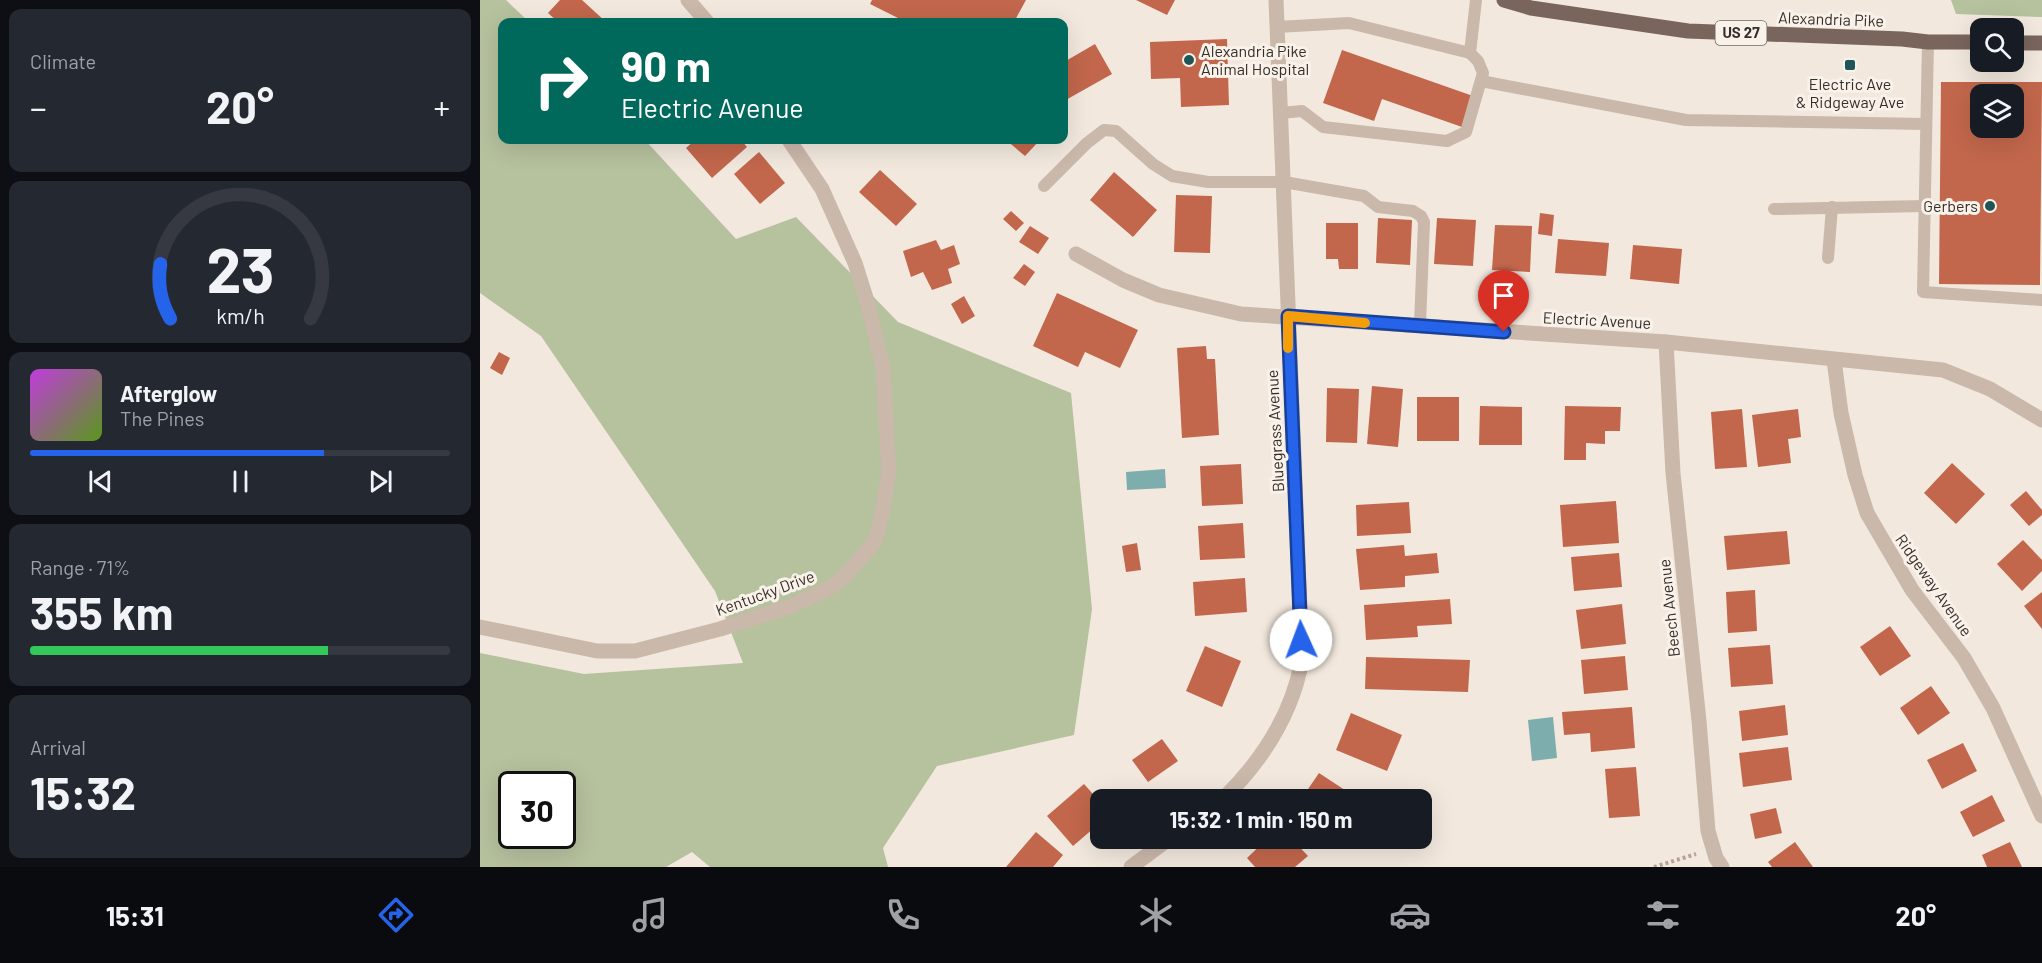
<!DOCTYPE html>
<html lang="en">
<head>
<meta charset="utf-8">
<style>
  :root { --surface:#171b24; --page:#242831; --text:#f1f3f6; --muted:#9ea1a6; --line:#363941; --accent:#2563eb }
  body { margin:0; font-family:Barlow,sans-serif; background:var(--page); color:var(--text); height:100vh; display:flex; flex-direction:column; font-size:22px; white-space:nowrap }
  * { box-sizing:border-box; margin:0 }
  p { font-size:20px; color:var(--muted) }
  .icon { flex:none; width:33px; height:33px; fill:none; stroke:currentColor; stroke-width:2; stroke-linecap:round; stroke-linejoin:round }
  .map { position:relative; flex:1; overflow:hidden }
  .drawer { display:flex; flex-direction:column; gap:9px; padding:9px; background:#0d0f14; width:480px }
  .drawer>* { flex:none }
  .banner { position:absolute; left:18px; top:18px; width:570px; height:126px; border-radius:12px; box-shadow:0 6px 24px #0002; background:#00695c; color:#fff; overflow:hidden }
  .tools { position:absolute; left:1490px; top:18px; display:grid; gap:12px }
  .tools a { display:grid; place-items:center; width:54px; height:54px; border-radius:12px; background:var(--surface); box-shadow:0 6px 24px #0002; font-size:30px }
  .speed { position:absolute; left:18px; top:771px; display:flex; gap:12px; font-size:30px; font-weight:700; text-align:center }
  .speed>* { display:grid; place-content:center; width:78px; height:78px; border-radius:50%; background:var(--surface); box-shadow:0 6px 24px #0002; line-height:1 }
  .speed .limit { border:3px solid #111; border-radius:9px; background:#fff; color:#111 }
  .pin { position:absolute; display:grid; place-items:center; width:51px; height:51px; color:#fff; margin:-62px -26px; border-radius:50% 50% 50% 0; rotate:-45deg; box-shadow:0 0 6px #0007 }
  .pin .icon { rotate:45deg }
  .me { position:absolute; width:66px; margin:-33px; rotate:358deg; stroke-linejoin:round; filter:drop-shadow(0 0 4px #0008) }
  .turn { display:flex; align-items:center; gap:21px; height:126px; padding:0 24px; font-size:27px }
  .turn .icon { width:78px; height:78px; stroke-width:2.5 }
  .turn b { display:block; font-size:42px; line-height:51px }
  .big { font-size:45px; font-weight:700; line-height:1.1 }
  .drawer .card { flex:1; display:flex; flex-direction:column; justify-content:center; gap:9px; min-width:0; padding:0 21px; border-radius:12px; background:var(--page) }
  .drawer .dial { align-items:center; gap:0 }
  .dial svg { height:156px; overflow:visible; fill:none; stroke:var(--line); stroke-width:7; stroke-linecap:round; text-anchor:middle }
  .dial text { fill:var(--text); stroke:none }
  .song { display:flex; align-items:center; gap:18px }
  .cover { width:72px; height:72px; border-radius:9px; background:linear-gradient(135deg,hsl(290 70% 55%),hsl(90 70% 35%)) }
  .played { height:6px; border-radius:3px; background:linear-gradient(90deg,var(--accent) 70%,var(--line) 70%) }
  .keys { display:flex; justify-content:space-around; direction:ltr }
  .heat { display:flex; justify-content:space-between; align-items:center; font-size:33px; direction:ltr }
  .charge { height:9px; border-radius:4px; background:linear-gradient(90deg,#34c759 71%,var(--line) 0) }
  .trip { position:absolute; left:610px; top:789px; width:342px; height:60px; border-radius:12px; background:var(--surface); box-shadow:0 6px 24px #0002; font-weight:700; line-height:60px; text-align:center }
  .dock { display:flex; height:96px; justify-content:space-around; align-items:center; background:#090b0e; color:var(--muted) }
  .dock .icon { width:42px; height:42px }
  .dock .active { color:var(--accent) }
  .dock b { font-size:27px; color:var(--text) }
  main { display:flex; flex:1; min-height:0 }
  .map>svg:first-child { display:block }
</style>
</head>
<body>
<main>
<section class="drawer">
<div class="card"><p>Climate</p>
<div class="heat"><a>−</a><b class="big">20°</b><a>+</a></div>
</div>
<div class="card dial"><svg viewBox="0 0 100 80">
<path d="M14 69A42 42 0 1 1 86 69"/>
<path d="M14 69A42 42 0 0 1 9 41" stroke="#2563eb"/>
<text x="50" y="56" font-size="32" font-weight="700">23</text>
<text x="50" y="72" font-size="11">km/h</text>
</svg></div>
<div class="card">
<div class="song"><i class="cover"></i><div><b>Afterglow</b><p>The Pines</p></div></div>
<div class="played"></div>
<div class="keys"><svg class="icon" aria-label="previous" viewBox="0 0 24 24"><path d="M18 5L8 12l10 7zM5 5v14"/></svg><svg class="icon" aria-label="pause" viewBox="0 0 24 24"><path d="M8 5v14M16 5v14"/></svg><svg class="icon" aria-label="next" viewBox="0 0 24 24"><path d="M6 5l10 7-10 7zM19 5v14"/></svg></div>
</div>
<div class="card"><p>Range · 71%</p><b class="big">355 km</b><div class="charge"></div></div>
<div class="card"><p>Arrival</p><b class="big">15:32</b></div>
</section>
<div class="map">
<svg width="1562" height="867" viewBox="0 0 1562 867">
  <rect width="100%" height="100%" fill="#f2e8de"/>
  <g fill="#b6c19e" fill-rule="evenodd">
    <path d="M0,0H26L49,22H22V140H165L256,239L316,217L418,322L591,393L612,609L594,735L457,766L403,848L408,867H230L212,852L186,867H0V653L104,674L263,663L235,591L61,336L0,293ZM32,784H82V836H32Z"/>
    <polygon points="1471,0 1562,0 1562,17 1476,14"/>
  </g>
  <g fill="#7eadae">
    <polygon points="685,469 686,488 647,490 646,472"/>
    <polygon points="1073,717 1077,758 1052,761 1048,720"/>
  </g>
  <g fill="#c2674c" fill-rule="evenodd">
    <polygon points="80,0 102,0 126,22 78,22 68,13"/>
    <polygon points="392,0 546,0 534,22 426,22 390,4"/>
    <polygon points="656,0 695,0 687,15"/>
    <polygon points="747,39 749,105 701,107 700,78 671,79 670,42"/>
    <polygon points="615,44 632,74 584,101 584,62"/>
    <polygon points="862,50 993,96 982,127 902,99 894,121 843,103"/>
    <path d="M1461,82H1562L1560,285L1459,284ZM1500,94H1533V128H1500Z"/>
    <polygon points="215,140 261,140 267,147 232,178 206,148"/>
    <polygon points="526,140 560,140 545,156"/>
    <polygon points="279,152 305,183 280,204 254,174"/>
    <polygon points="400,170 437,204 416,226 379,192"/>
    <polygon points="634,172 677,210 653,237 610,200"/>
    <polygon points="696,195 732,196 730,253 694,252"/>
    <polygon points="531,211 544,223 536,231 523,219"/>
    <polygon points="1060,213 1074,215 1072,236 1058,234"/>
    <polygon points="898,218 932,220 930,265 896,263"/>
    <polygon points="957,218 996,220 993,266 954,264"/>
    <polygon points="846,223 878,223 878,269 859,269 858,259 846,259"/>
    <polygon points="1015,225 1052,226 1050,272 1012,270"/>
    <polygon points="550,226 569,238 558,254 539,242"/>
    <polygon points="1078,239 1129,243 1126,276 1075,273"/>
    <polygon points="456,240 461,250 474,245 480,264 468,269 472,283 452,290 443,272 431,277 423,251"/>
    <polygon points="1153,245 1202,249 1199,284 1150,279"/>
    <polygon points="544,264 555,272 545,286 533,278"/>
    <polygon points="577,293 658,330 640,368 605,352 598,367 553,346"/>
    <polygon points="484,296 495,316 482,324 471,304"/>
    <polygon points="726,346 727,359 735,359 739,435 702,438 697,348"/>
    <polygon points="19,352 30,358 22,375 10,368"/>
    <polygon points="892,386 923,389 918,447 887,444"/>
    <polygon points="847,388 879,389 877,443 846,442"/>
    <rect x="937" y="397" width="42" height="44"/>
    <polygon points="1000,406 1042,407 1042,445 999,445"/>
    <polygon points="1085,406 1141,407 1140,431 1125,431 1125,444 1106,443 1106,460 1084,460"/>
    <polygon points="1262,409 1267,467 1235,469 1231,412"/>
    <polygon points="1318,409 1321,437 1308,439 1311,463 1278,467 1272,415"/>
    <polygon points="1472,463 1505,494 1476,524 1444,493"/>
    <polygon points="761,464 763,504 722,506 720,466"/>
    <polygon points="1546,491 1562,510 1562,515 1549,526 1530,505"/>
    <polygon points="1136,501 1139,543 1083,547 1080,505"/>
    <polygon points="929,502 931,533 877,536 876,505"/>
    <polygon points="763,523 765,558 720,560 718,526"/>
    <polygon points="1307,531 1310,564 1247,570 1244,536"/>
    <polygon points="1543,540 1562,560 1562,571 1542,591 1517,564"/>
    <polygon points="657,543 661,570 646,572 642,546"/>
    <polygon points="924,545 925,556 957,553 959,573 925,576 925,587 880,590 876,549"/>
    <polygon points="1139,553 1142,587 1094,591 1091,557"/>
    <polygon points="765,578 767,612 715,616 713,582"/>
    <polygon points="1275,590 1277,631 1248,633 1246,592"/>
    <polygon points="1562,592 1562,629 1544,606"/>
    <polygon points="970,599 972,624 937,626 938,637 886,640 884,605"/>
    <polygon points="1142,604 1146,644 1101,649 1096,610"/>
    <polygon points="1410,626 1431,656 1400,676 1380,647"/>
    <polygon points="1290,645 1293,684 1251,687 1248,648"/>
    <polygon points="725,646 761,661 742,707 706,691"/>
    <polygon points="1145,656 1148,690 1104,694 1101,660"/>
    <polygon points="886,657 990,660 988,692 885,689"/>
    <polygon points="1451,686 1470,713 1438,735 1420,708"/>
    <polygon points="1305,705 1308,735 1262,741 1259,711"/>
    <polygon points="1152,707 1155,748 1111,752 1110,733 1084,735 1082,712"/>
    <polygon points="871,713 922,735 907,771 856,750"/>
    <polygon points="682,739 698,761 668,782 652,760"/>
    <polygon points="1483,743 1497,771 1462,789 1447,760"/>
    <polygon points="1308,747 1312,780 1263,787 1259,753"/>
    <polygon points="1156,767 1160,816 1129,818 1125,769"/>
    <polygon points="839,773 880,800 832,800 824,795"/>
    <polygon points="604,784 621,803 621,822 593,846 567,816"/>
    <polygon points="1512,795 1525,821 1493,837 1480,812"/>
    <polygon points="1296,808 1302,833 1275,839 1270,814"/>
    <polygon points="556,832 583,855 573,867 526,867"/>
    <polygon points="788,838 811,838 828,856 815,867 775,867 767,858"/>
    <polygon points="1315,842 1333,867 1292,867 1288,862"/>
    <polygon points="1530,842 1542,867 1507,867 1502,855"/>
  </g>
  <g fill="none" stroke-linecap="round" stroke-linejoin="round">
    <polyline stroke="#b6a294" stroke-width="4" stroke-dasharray="3 3" stroke-linecap="butt" points="1174,867 1216,854"/>
    <g stroke="#cab8aa" stroke-width="12">
      <polyline points="797,27 869,23 990,53"/>
      <polyline points="1448,42 1443,292 1562,300"/>
      <polyline points="1001,81 1206,120 1446,124"/>
      <polyline points="800,113 822,111 843,127 967,141 986,132 1003,73 998,61 990,53 996,0"/>
      <polyline points="564,186 607,143 624,130 636,131 673,164 692,176 728,182 804,182 884,196 898,207 933,211 941,216 944,222 940,325"/>
      <polyline points="1294,209 1445,206"/>
      <polyline points="1348,258 1352,207"/>
    </g>
    <g stroke="#cab8aa" stroke-width="15">
      <polyline points="208,0 227,22"/>
      <polyline points="596,254 643,280 679,295 761,314 1186,342 1463,370 1510,389 1562,420"/>
      <polyline points="1186,342 1193,473 1219,721 1228,831 1236,858 1242,867"/>
      <polyline points="1354,360 1361,413 1375,475 1387,513 1432,590 1484,658 1513,708 1562,816"/>
      <polyline points="0,627 117,651 155,651 240,629 311,606 348,589 364,577 393,544 397,535 403,509 409,471 403,368 387,301 375,263 342,189 309,140"/>
      <path d="M742,800C782,761 812,715 822,660L796,0"/>
      <polyline points="651,867 690,838"/>
    </g>
    <g stroke="#79655b" stroke-width="15">
      <polyline points="1024,0 1051,8 1208,31 1422,39 1448,42 1500,42"/>
      <polyline points="1533,43 1562,43"/>
    </g>
  </g>
  <g fill="none" stroke-linecap="round" stroke-linejoin="round">
    <defs>
      <polyline id="route" points="821,640 808,316 1024,332"/>
    </defs>
    <use href="#route" stroke="#184099" stroke-width="15"/>
    <use href="#route" stroke="#2563eb" stroke-width="10"/>
    <polyline stroke="#f59e0b" stroke-width="10" points="808,348 808,316 885,323"/>
  </g>
  <g fill="#205558" stroke="#f9f2ea" stroke-width="2">
    <circle cx="709" cy="60" r="6"/>
    <rect x="1364" y="59" width="12" height="12" rx="3"/>
    <circle cx="1510" cy="206" r="6"/>
  </g>
  <g text-anchor="middle" stroke-width="6" stroke-linejoin="round" paint-order="stroke">
    <rect fill="#f9f2ea" stroke="#716963" stroke-width="1.5" x="1235.5" y="21" width="51" height="24" rx="4.5"/>
    <g font-size="15" font-weight="bold" fill="#372e29">
      <text x="1261" y="38">US 27</text>
    </g>
    <g font-size="16" fill="#372e29" stroke="#f9f2ea">
      <text transform="translate(1351 19) rotate(2)" y="6">Alexandria Pike</text>
      <text transform="translate(1117 320) rotate(3)" y="6">Electric Avenue</text>
      <text transform="translate(795 431) rotate(-93)" y="6">Bluegrass Avenue</text>
      <text transform="translate(1454 585) rotate(55)" y="6">Ridgeway Avenue</text>
      <text transform="translate(285 593) rotate(-20)" y="6">Kentucky Drive</text>
      <text transform="translate(1189 608) rotate(-96)" y="6">Beech Avenue</text>
    </g>
    <g font-size="16" fill="#372e29" stroke="#f9f2ea" text-anchor="start">
      <text x="721" y="57">Alexandria Pike<tspan x="721" dy="18">Animal Hospital</tspan></text>
      <text x="1370" y="90" text-anchor="middle">Electric Ave<tspan x="1370" dy="18">&amp; Ridgeway Ave</tspan></text>
      <text x="1498" y="212" text-anchor="end">Gerbers</text>
    </g>
  </g>
</svg>
<div class="tools">
<a><svg class="icon" aria-label="search" viewBox="0 0 24 24"><circle cx="10" cy="10" r="6"/><path d="M15 15l6 6"/></svg></a>
<a><svg class="icon" aria-label="layers" viewBox="0 0 24 24"><path d="M12 4l9 5-9 5-9-5zM3 14l9 5 9-5"/></svg></a>
</div>
<div class="speed"><div class="limit">30</div></div>
<div class="pin" style="left:1024px;top:332px;background:#d93025"><svg class="icon" aria-label="arrive" viewBox="0 0 24 24"><path d="M6 21V4h12l-3 4 3 4H6"/></svg></div>
<svg class="me" style="left:821px;top:640px" viewBox="-20 -20 40 40"><circle r="19" fill="#fff"/><path d="M0-13L10 11 0 6-10 11z" fill="#2563eb"/></svg>
<div class="trip">15:32 · 1 min · 150 m</div>
<div class="banner">
<div class="turn"><svg class="icon" aria-label="right" viewBox="0 0 24 24"><path d="M7 20v-9h11M14 6l5 5-5 5"/></svg><div><b>90 m</b>Electric Avenue</div></div>
</div>
</div>
</main>
<nav class="dock">
<b>15:31</b>
<svg class="icon active" aria-label="directions" viewBox="0 0 24 24"><path d="M12 3l9 9-9 9-9-9zM9 14v-3h6M13 9l2 2-2 2"/></svg>
<svg class="icon" aria-label="music" viewBox="0 0 24 24"><path d="M9 18V5l10-2v13"/><circle cx="6" cy="18" r="3"/><circle cx="16" cy="16" r="3"/></svg>
<svg class="icon" aria-label="phone" viewBox="0 0 24 24"><path d="M5 4h4l2 5-3 2q2 4 5 5l2-3 5 2v4C11 20 4 13 5 4z"/></svg>
<svg class="icon" aria-label="climate" viewBox="0 0 24 24"><path d="M12 3v18M4 7l16 10M4 17L20 7"/></svg>
<svg class="icon" aria-label="car" viewBox="0 0 24 24"><path d="M5 17H2v-5l4-1 3-4h7l3 4 3 1v5h-3M9 17h6M6 11h13"/><circle cx="7" cy="17" r="2"/><circle cx="17" cy="17" r="2"/></svg>
<svg class="icon" aria-label="filters" viewBox="0 0 24 24"><path d="M4 7h16M4 17h16"/><circle cx="9" cy="7" r="2"/><circle cx="15" cy="17" r="2"/></svg>
<b>20°</b>
</nav>
</body>
</html>
